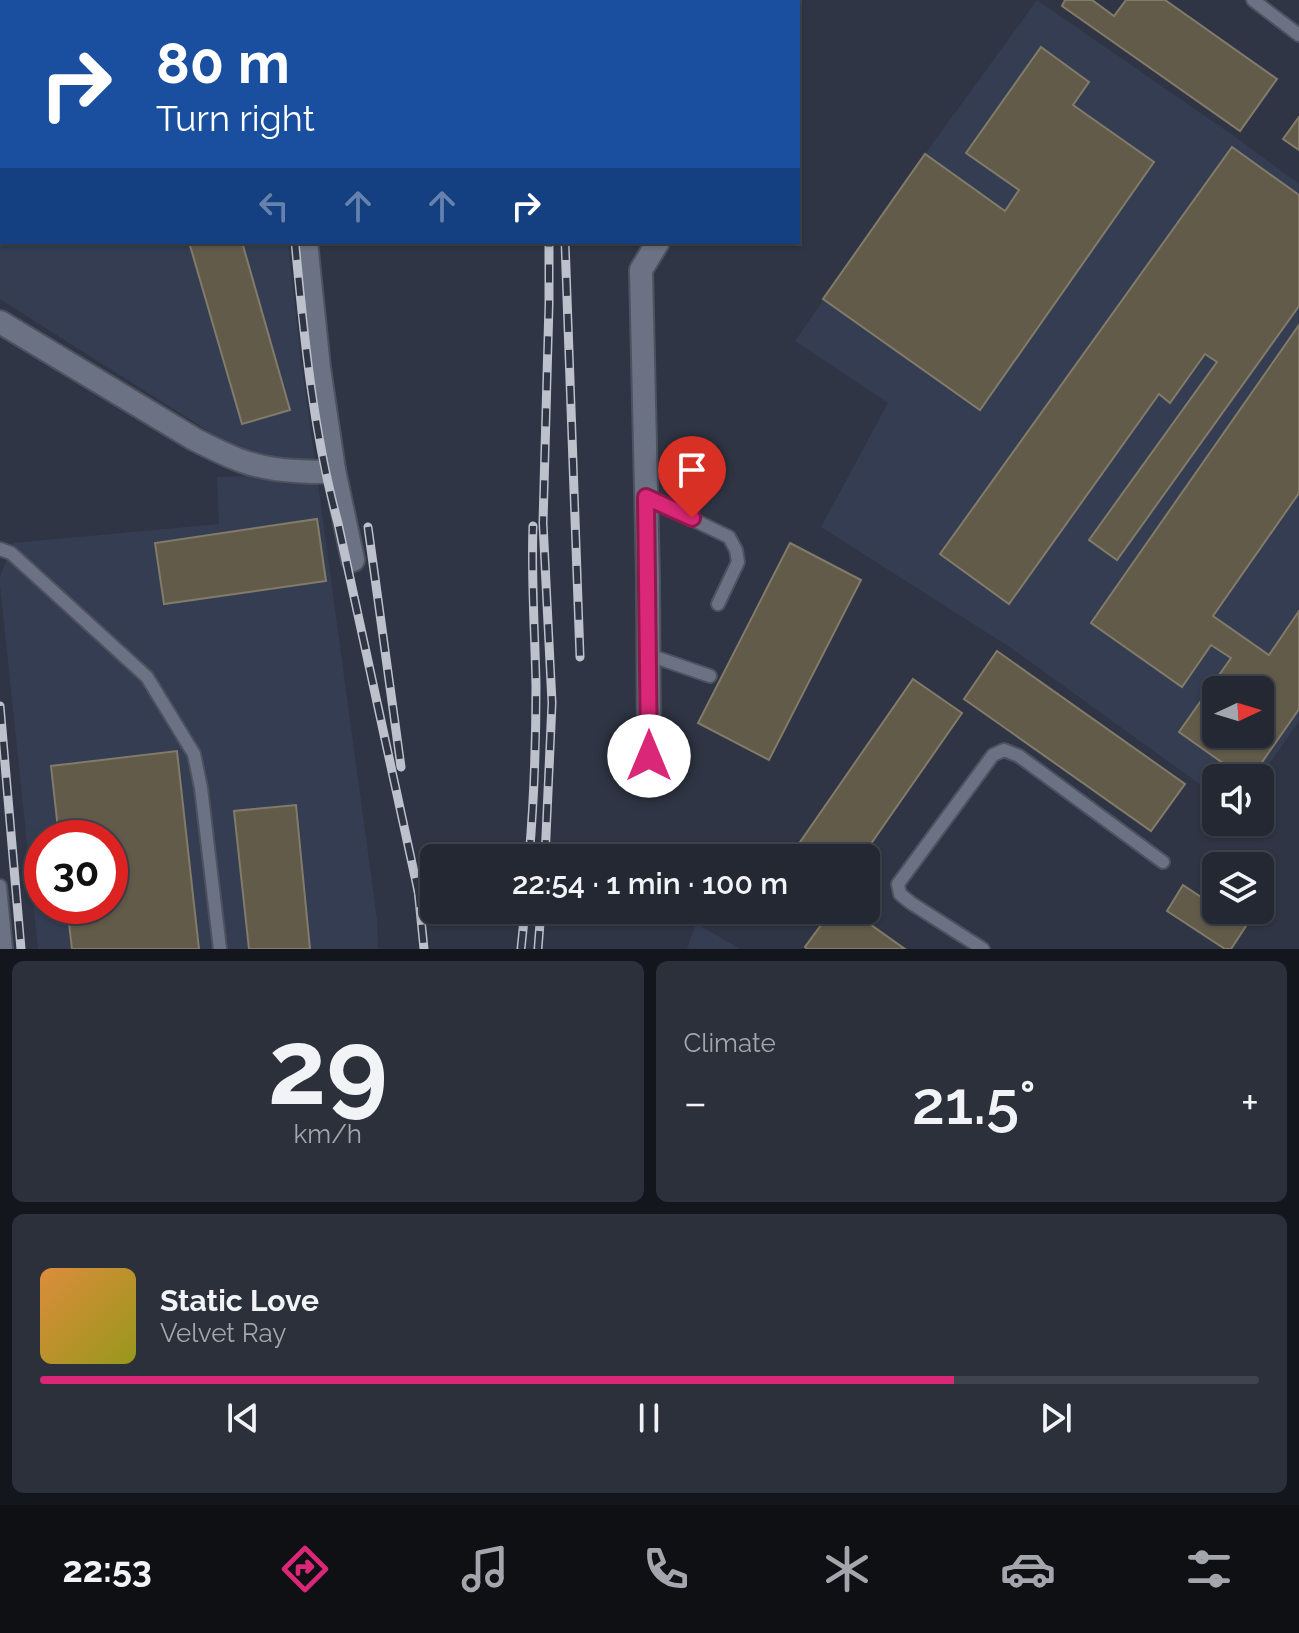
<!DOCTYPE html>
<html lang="en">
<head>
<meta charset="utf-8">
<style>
  :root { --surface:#232833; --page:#2b303b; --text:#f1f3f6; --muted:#a3a6ac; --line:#40444e; --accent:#db2777 }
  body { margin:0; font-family:Raleway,sans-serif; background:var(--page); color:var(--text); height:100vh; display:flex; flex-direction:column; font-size:30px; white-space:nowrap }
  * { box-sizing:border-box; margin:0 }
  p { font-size:26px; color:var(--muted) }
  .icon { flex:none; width:44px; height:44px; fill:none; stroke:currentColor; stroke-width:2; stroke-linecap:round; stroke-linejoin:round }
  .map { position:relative; height:949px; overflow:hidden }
  .drawer { display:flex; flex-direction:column; gap:12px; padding:12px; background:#13161c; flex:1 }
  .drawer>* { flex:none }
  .banner { position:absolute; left:0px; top:0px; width:800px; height:244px; box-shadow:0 2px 6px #0004,0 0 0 2px var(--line); background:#1a4fa0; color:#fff; overflow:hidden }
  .needle { width:52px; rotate:86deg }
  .fabs { position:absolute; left:1202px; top:676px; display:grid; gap:16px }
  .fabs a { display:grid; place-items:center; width:72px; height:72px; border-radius:12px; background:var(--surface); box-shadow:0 2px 6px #0004,0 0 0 2px var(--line); font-size:40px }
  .speed { position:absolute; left:24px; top:820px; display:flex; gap:16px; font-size:40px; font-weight:700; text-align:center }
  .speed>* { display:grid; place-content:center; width:104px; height:104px; border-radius:50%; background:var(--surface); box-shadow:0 2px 6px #0004,0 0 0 2px var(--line); line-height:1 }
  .speed .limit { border:12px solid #d22; background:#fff; color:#111 }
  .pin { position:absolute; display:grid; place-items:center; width:68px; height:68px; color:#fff; margin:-82px -34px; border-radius:50% 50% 50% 0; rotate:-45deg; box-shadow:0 0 8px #0007 }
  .pin .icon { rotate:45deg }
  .me { position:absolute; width:88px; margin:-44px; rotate:0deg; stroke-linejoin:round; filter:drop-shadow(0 0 6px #0008) }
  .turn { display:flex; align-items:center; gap:28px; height:168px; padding:0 24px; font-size:36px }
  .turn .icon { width:104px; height:104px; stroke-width:2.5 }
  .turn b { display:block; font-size:56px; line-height:68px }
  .lanes { display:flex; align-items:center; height:76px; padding:0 24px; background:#0003; justify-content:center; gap:40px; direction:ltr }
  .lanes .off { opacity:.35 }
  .big { font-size:60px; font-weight:600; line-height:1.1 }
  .drawer .widget { flex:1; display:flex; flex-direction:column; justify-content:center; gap:12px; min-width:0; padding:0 28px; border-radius:12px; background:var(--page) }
  .drawer .dial { align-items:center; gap:0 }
  .dial b { font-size:104px; line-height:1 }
  .song { display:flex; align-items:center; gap:24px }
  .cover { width:96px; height:96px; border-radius:12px; background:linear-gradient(135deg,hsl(30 70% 55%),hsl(60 70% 35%)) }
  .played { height:8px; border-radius:4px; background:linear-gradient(90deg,var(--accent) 75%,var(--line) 75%) }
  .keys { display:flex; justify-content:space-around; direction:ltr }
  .heat { display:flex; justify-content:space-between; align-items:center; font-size:44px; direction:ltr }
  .drawer .tiles { flex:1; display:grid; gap:12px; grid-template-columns:1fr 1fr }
  .widget:last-child { grid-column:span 2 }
  .trip { position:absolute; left:420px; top:844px; width:460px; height:80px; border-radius:12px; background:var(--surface); box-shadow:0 2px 6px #0004,0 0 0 2px var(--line); font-weight:600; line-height:80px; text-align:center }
  .tabs { display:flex; height:128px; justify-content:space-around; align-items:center; background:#0e1014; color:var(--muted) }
  .tabs .icon { width:56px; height:56px }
  .tabs .active { color:var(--accent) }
  .tabs b { font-size:36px; color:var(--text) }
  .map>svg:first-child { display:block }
</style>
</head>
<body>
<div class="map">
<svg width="1299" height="949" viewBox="0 0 1299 949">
  <rect width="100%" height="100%" fill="#2f3544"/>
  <g fill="#343d52" fill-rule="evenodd">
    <polygon points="0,0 286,0 286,2 2,2 2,242 288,242 301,362 315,461 249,457 0,299"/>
    <path d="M1037,0L1234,136L1299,184V721L1259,778H1216V796L1011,648L821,527L888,403L795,341L925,154ZM1216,690H1260V734H1216Z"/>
    <path d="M247,476L318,484L377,919L378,949H38L0,585V577L13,543L219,524L217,477ZM42,838H110V906H42Z"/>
    <polygon points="696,923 740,949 687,949"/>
  </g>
  <g fill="#625b4a" stroke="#827b69" stroke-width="2" fill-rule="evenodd">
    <polygon points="119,0 172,0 173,2 119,2"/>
    <polygon points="1065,0 1092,0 1114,16 1126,0 1165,0 1277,79 1240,131 1062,6"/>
    <polygon points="1041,47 1089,82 1073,105 1154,162 980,410 823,299 925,154 1005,211 1019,190 966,153"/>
    <polygon points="1299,117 1299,150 1283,139"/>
    <polygon points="1232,147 1299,195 1299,306 1117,560 1089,540 1217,362 1205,354 1170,403 1159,394 1009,604 940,554"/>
    <polygon points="189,242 242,242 290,410 242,424"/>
    <path d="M1299,325V493L1213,616L1269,655L1299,611V709L1251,778H1244L1179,732L1231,658L1211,645L1182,687L1091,623ZM1216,690H1260V734H1216Z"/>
    <polygon points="317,519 326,581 164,604 155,543"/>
    <polygon points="790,543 861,580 769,760 698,723"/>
    <polygon points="997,651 1185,784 1151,831 964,699"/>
    <polygon points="913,679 962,713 861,858 789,858"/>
    <polygon points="177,751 199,949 72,949 67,906 110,906 110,838 59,838 51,766"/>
    <polygon points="296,805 310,949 249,949 234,811"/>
    <polygon points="1183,885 1216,907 1216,910 1221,910 1246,926 1231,949 1225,949 1167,911"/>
    <polygon points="832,910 850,910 905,949 807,949 805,947"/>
  </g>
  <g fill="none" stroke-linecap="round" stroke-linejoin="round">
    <defs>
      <g id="service">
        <polyline points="84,0 85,2"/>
        <polyline points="1253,0 1299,35"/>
        <polyline points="0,222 2,222"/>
        <polyline points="646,497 729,537 736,550 738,562 718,604"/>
        <polyline points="0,549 11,553 147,677 194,754 201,788 220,949"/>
        <polyline points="649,655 710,676"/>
        <polyline points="0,886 6,949"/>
        <polyline points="983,949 911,903 900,894 898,884 993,755 1004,750 1019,756 1163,862"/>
      </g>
      <g id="minor">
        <polyline points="635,0 635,2"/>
        <polyline points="306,2 306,0"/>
        <polyline points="742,2 742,0"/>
        <polyline points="306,242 319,368 334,470 353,560"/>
        <path d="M0,322L194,439C231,458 254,469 296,471C309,472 322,473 334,470"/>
        <polyline points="649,756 648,578 641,270 658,242"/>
      </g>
    </defs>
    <use href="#service" stroke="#4d525f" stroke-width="16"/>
    <use href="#minor" stroke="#4d525f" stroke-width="26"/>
    <use href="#service" stroke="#6b7284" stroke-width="12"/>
    <use href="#minor" stroke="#6b7284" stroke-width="22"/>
    <defs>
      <g id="rail">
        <polyline points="538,0 538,2"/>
        <polyline points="562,0 562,2"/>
        <polyline points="293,2 293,0"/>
        <path d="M295,242C304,336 313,431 338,523L420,900"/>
        <polyline points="565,242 580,657"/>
        <polyline points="368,527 401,767"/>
        <polyline points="0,706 21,949"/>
        <path d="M529,858C534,801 536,743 536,686C535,632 531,579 533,526"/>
        <polyline points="545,858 552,703 543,523 549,304 549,242"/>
        <polyline points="418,889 424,949"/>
        <polyline points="521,949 525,910"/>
        <polyline points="538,949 541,910"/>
      </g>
    </defs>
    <use href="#rail" stroke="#bdc1cc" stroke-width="9"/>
    <use href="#rail" stroke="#2f3544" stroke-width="6" stroke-dasharray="18" stroke-linecap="butt"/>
  </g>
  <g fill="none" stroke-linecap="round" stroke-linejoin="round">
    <defs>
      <polyline id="route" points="649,756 646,497 692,518"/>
    </defs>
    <use href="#route" stroke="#8e194d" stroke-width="20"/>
    <use href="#route" stroke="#db2777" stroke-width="14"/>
  </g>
</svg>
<div class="fabs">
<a><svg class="needle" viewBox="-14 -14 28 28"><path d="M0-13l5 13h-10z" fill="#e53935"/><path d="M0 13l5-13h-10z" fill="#a3a6ac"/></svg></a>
<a><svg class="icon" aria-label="sound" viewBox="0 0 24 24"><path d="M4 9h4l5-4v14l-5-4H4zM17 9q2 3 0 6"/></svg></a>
<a><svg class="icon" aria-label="layers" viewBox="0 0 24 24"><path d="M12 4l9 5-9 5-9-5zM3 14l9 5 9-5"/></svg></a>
</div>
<div class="speed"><div class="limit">30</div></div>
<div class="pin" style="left:692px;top:518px;background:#d93025"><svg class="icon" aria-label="arrive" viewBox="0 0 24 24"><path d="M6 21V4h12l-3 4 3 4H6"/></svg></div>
<svg class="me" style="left:649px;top:756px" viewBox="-20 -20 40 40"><circle r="19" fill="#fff"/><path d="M0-13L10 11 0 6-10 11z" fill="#db2777"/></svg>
<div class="trip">22:54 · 1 min · 100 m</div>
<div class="banner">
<div class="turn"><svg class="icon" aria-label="right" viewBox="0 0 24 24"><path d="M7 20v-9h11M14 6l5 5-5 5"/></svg><div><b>80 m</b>Turn right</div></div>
<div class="lanes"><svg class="icon off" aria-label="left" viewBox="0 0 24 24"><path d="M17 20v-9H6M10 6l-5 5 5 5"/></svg><svg class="icon off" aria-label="ahead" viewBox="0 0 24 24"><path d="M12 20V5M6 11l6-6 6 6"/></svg><svg class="icon off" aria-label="ahead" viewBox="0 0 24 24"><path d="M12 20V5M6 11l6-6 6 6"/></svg><svg class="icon" aria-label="right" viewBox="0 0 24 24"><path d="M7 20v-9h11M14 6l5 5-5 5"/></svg></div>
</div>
</div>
<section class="drawer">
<div class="tiles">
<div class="widget dial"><b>29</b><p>km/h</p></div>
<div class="widget"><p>Climate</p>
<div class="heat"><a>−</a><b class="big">21.5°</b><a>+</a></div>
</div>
<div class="widget">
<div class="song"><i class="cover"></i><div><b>Static Love</b><p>Velvet Ray</p></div></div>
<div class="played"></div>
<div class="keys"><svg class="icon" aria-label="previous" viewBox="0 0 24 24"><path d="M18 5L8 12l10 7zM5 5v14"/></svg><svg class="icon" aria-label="pause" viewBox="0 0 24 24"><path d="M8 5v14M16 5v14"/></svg><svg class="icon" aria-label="next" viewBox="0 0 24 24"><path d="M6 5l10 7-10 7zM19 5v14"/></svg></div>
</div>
</div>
</section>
<nav class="tabs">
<b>22:53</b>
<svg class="icon active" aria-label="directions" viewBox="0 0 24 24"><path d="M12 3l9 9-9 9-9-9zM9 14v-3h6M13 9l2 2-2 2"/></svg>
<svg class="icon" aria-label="music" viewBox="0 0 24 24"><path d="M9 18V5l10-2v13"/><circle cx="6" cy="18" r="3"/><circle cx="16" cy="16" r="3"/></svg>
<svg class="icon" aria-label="phone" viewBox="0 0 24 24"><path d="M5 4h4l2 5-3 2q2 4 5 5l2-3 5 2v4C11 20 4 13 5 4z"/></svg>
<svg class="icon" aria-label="climate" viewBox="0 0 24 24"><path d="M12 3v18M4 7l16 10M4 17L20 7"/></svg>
<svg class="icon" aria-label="car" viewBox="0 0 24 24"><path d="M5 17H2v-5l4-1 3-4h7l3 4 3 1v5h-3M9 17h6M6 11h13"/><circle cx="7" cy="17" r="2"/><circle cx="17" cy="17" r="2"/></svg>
<svg class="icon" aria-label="filters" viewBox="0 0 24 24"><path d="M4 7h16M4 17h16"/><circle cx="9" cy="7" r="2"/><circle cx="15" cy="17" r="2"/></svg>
</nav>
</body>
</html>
